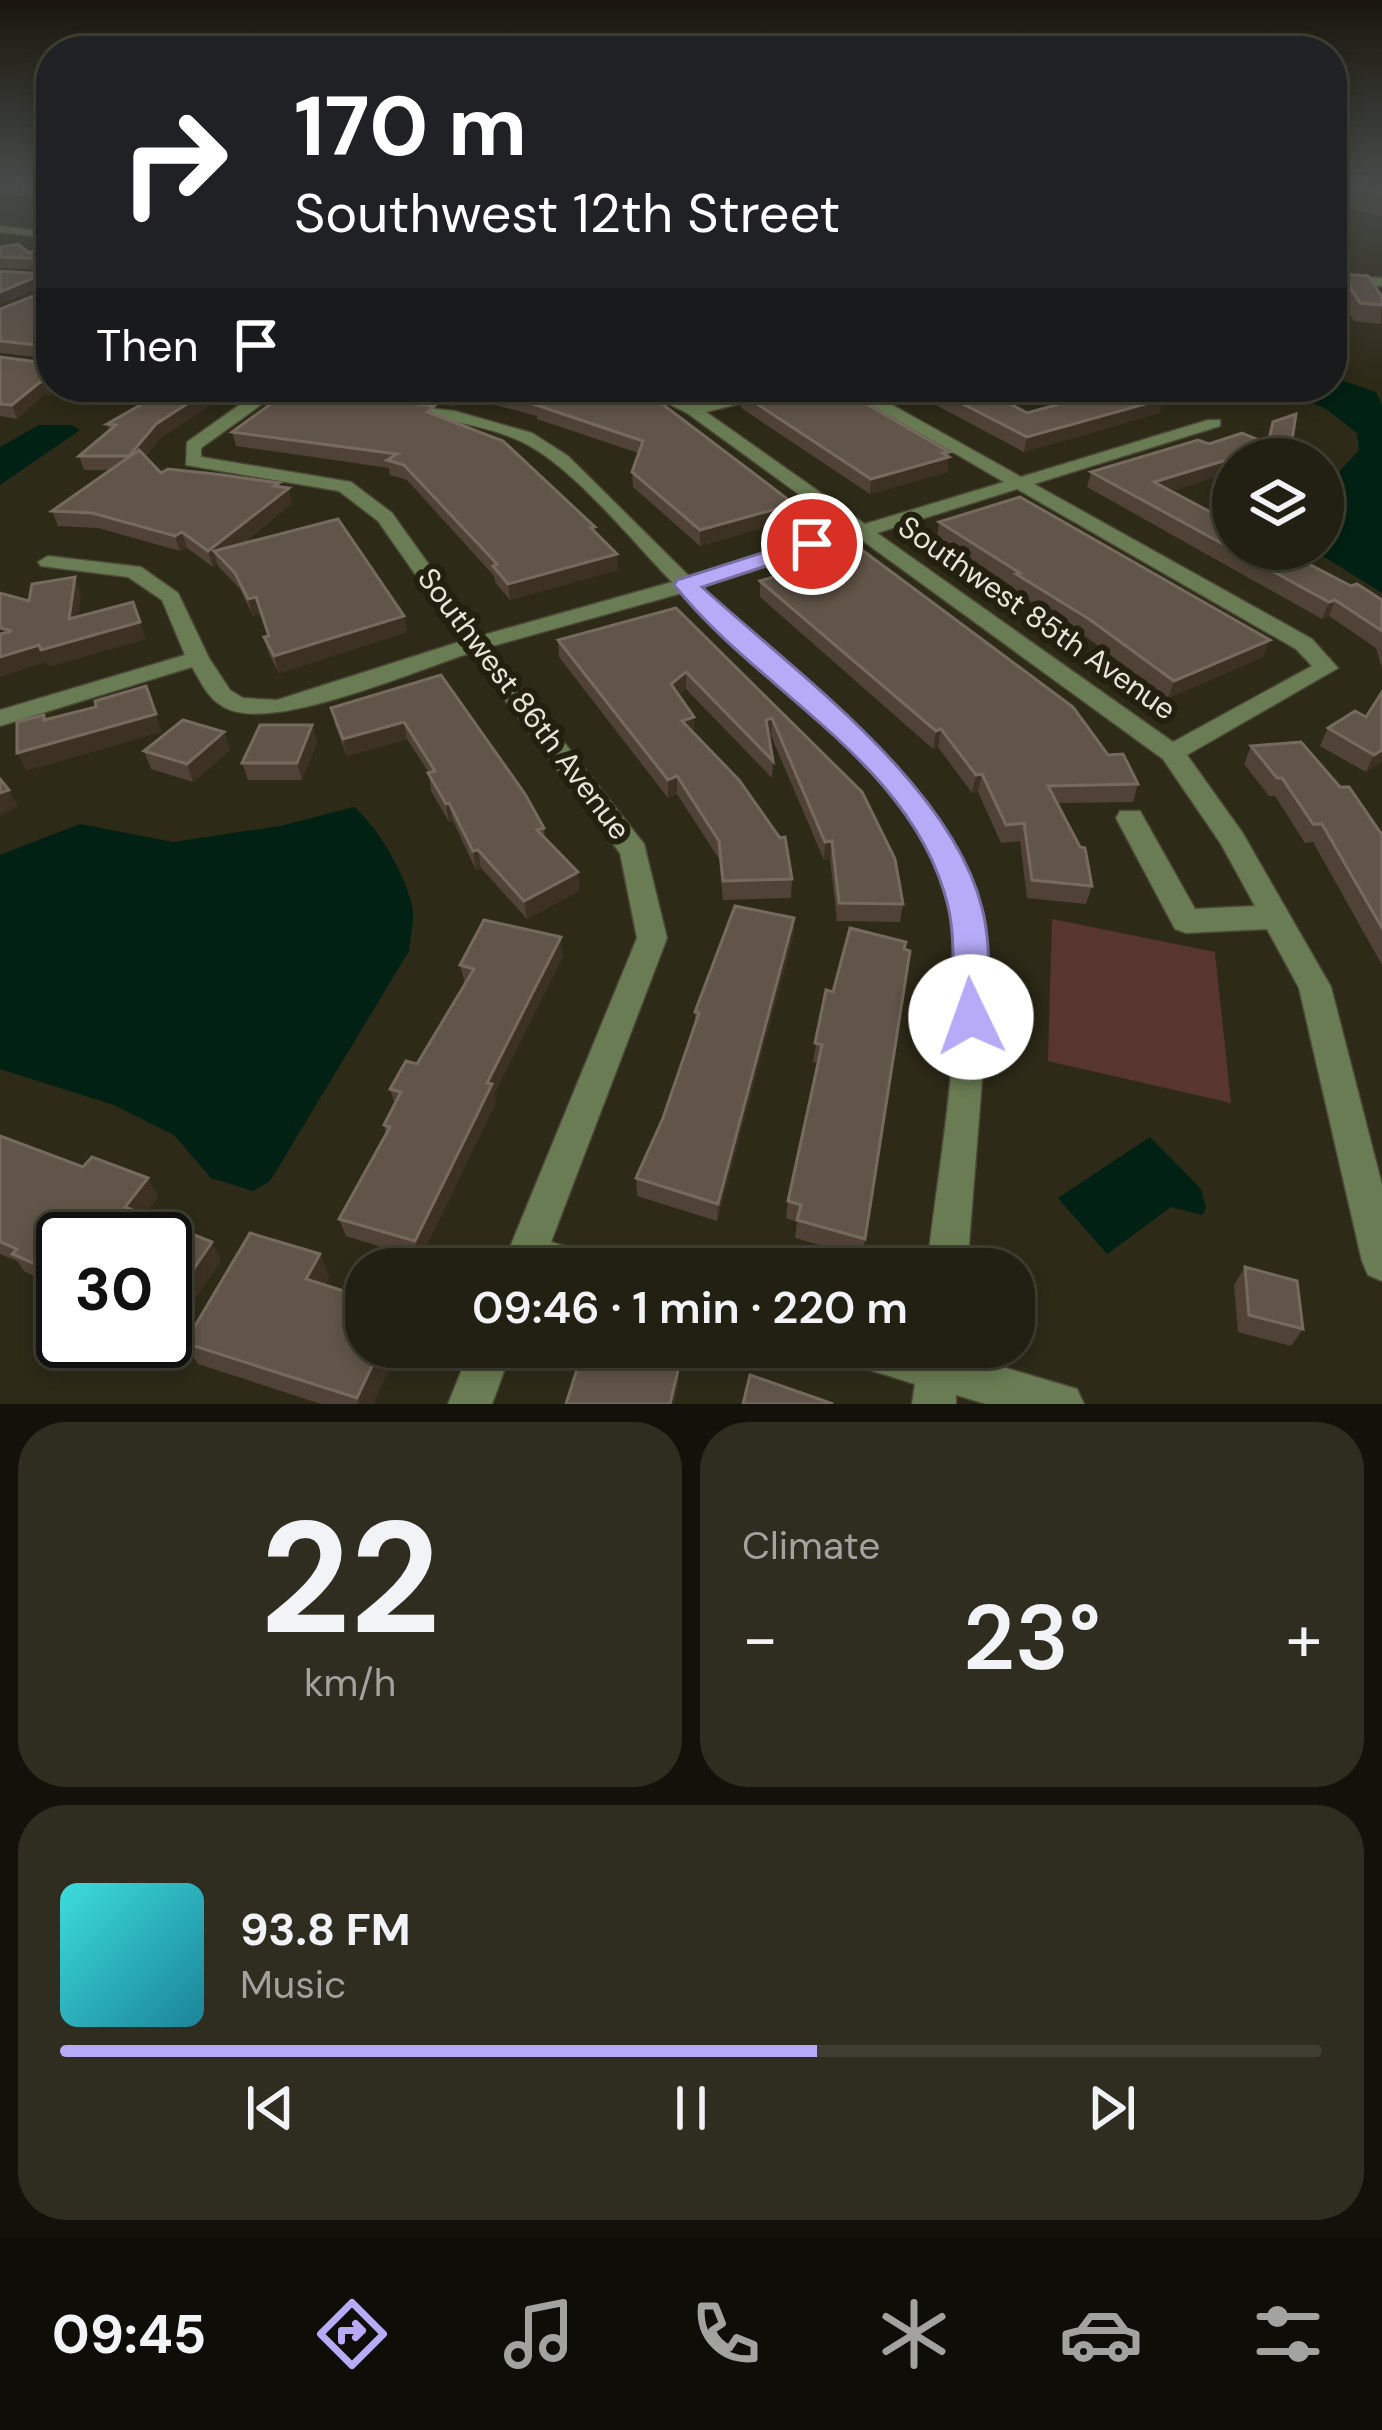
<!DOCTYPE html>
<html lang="en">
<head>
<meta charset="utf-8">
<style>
  :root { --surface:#222012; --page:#2e2d20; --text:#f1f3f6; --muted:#a2a39f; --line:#3f3e32; --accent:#b7abf8 }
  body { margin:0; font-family:"DM Sans",sans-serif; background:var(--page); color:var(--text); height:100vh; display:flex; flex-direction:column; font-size:45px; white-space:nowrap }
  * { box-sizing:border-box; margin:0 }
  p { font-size:39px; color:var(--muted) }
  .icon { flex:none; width:66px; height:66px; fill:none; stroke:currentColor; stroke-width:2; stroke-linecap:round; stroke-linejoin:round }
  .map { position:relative; height:1404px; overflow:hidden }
  .details { display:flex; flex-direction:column; gap:18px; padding:18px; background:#13120a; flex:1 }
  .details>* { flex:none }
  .hud { position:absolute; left:36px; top:36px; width:1311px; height:366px; border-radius:48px; box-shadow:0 6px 18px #0003,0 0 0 3px var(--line); background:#202124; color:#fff; overflow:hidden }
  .controls { position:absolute; left:1212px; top:438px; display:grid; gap:24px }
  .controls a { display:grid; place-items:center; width:132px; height:132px; border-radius:50%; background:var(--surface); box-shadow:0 6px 18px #0003,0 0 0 3px var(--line); font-size:60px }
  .speed { position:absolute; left:36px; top:1212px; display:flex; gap:24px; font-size:60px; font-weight:700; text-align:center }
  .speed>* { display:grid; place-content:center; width:156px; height:156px; border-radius:50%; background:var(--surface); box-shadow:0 6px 18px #0003,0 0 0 3px var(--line); line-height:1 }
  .speed .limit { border:6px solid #111; border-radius:18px; background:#fff; color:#111 }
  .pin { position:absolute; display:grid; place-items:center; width:102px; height:102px; color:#fff; margin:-51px; border:6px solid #fff; border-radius:50%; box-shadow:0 3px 12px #0007 }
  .me { position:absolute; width:132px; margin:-66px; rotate:357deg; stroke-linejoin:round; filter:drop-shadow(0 0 9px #0008) }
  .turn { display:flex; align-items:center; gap:42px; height:252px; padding:0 60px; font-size:54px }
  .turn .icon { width:156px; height:156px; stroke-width:2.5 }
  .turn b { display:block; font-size:84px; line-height:102px }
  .then { display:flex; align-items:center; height:114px; padding:0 60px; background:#0003; gap:24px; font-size:45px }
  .big { font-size:90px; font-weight:600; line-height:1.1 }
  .details .tile { flex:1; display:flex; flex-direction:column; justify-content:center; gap:18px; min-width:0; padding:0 42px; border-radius:48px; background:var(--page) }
  .details .dial { align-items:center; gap:0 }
  .dial b { font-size:156px; line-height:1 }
  .song { display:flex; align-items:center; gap:36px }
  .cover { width:144px; height:144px; border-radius:18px; background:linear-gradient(135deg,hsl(180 70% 55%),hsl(190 70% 35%)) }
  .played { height:12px; border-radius:6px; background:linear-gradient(90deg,var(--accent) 60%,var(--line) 60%) }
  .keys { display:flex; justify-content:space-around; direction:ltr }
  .heat { display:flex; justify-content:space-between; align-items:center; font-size:66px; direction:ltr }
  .details .tiles { flex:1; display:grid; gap:18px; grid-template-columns:1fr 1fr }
  .tile:last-child { grid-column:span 2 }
  .trip { position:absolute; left:345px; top:1248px; width:690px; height:120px; border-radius:48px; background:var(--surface); box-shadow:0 6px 18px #0003,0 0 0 3px var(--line); font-weight:600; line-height:120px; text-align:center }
  .menu { display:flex; height:192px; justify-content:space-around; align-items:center; background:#0e0d07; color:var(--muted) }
  .menu .icon { width:84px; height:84px }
  .menu .current { color:var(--accent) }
  .menu b { font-size:54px; color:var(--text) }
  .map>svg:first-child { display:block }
</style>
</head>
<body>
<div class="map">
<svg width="1382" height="1404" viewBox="0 0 1382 1404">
  <rect width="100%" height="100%" fill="#2e2a18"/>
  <polygon fill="#593530" points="1052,919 1215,952 1231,1103 1048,1061"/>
  <g fill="#002113">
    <polygon points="1332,377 1376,392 1382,405 1382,593 1312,549 1323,549 1323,476 1339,472 1359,450 1357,433 1325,408 1270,387 1332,387"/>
    <polygon points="39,425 71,425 80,430 0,485 0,447"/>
    <path d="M354,807C379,828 408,879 413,911C414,923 410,939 409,951L270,1181L253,1191L211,1178L174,1135L114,1105L0,1069V855L80,824L173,842L280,826Z"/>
    <polygon points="1150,1137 1201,1189 1206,1208 1202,1215 1171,1207 1107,1254 1058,1198"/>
  </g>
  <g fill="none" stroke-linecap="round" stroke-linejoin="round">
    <defs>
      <g id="street">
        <polygon points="0,226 51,232 51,238 0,232"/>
        <polygon points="1332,275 1382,278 1382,286 1332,283"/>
        <path d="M252,387H294L327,395L319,400L276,394L201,448V457L351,482L392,513L480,636L672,582C632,541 571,464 520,441C483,424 440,420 400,411V405L455,411L532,433L568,456L690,577L847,529L687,413L634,387C661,387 682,405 700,404C736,402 769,387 807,387L706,412L865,524L1004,482L841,387H860L1021,477L1208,420H1220V426L1034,484L1312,639L1338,668L1187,755L1242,832L1331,987L1382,1185V1281L1368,1275L1362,1261L1299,988L1267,929L1186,933L1175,929L1116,818L1120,811H1140L1195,909L1255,906L1221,844L1163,759L859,538L701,587L898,767L951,838L981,908L987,1017L967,1269H927C939,1157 967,1022 951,911C937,805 760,666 682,593L489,647L644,844L667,938L551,1242L592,1255L598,1269H501L637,938L620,853L470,653C417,670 276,731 228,709C209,701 202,684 192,667L0,726V710L185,655L162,600L128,577L41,566L38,562L48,556L141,567L178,593L209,658L230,690L243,698L277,700L462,641L378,521L339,491L186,465L187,442L259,391ZM1017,489L1296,649L1312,666L1173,742L877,533Z"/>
        <polygon points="471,1347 513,1347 492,1404 448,1404"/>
        <polygon points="838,1347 960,1347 959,1354 1077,1389 1084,1404 986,1404 956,1395 956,1404 912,1404 915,1384 844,1362"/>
      </g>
    </defs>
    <use href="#street" stroke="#4c4837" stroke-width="3"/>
    <use href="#street" fill="#697c53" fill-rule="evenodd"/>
  </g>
  <g fill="#504236">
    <polygon points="0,184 51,184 51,198 0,194"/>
    <polygon points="1332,184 1382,184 1382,217 1332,204"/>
    <polygon points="0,247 29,253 51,247 59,393 44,395 17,419 0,416 0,357 46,363 48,358 0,353 0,309 49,290 50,270 1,268 0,270"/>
    <polygon points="1342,274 1382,297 1381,324 1354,321 1336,292"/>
    <polygon points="172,387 237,387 160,438 145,457 161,473 280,487 292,503 242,544 404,616 407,632 279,673 269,654 264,637 268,636 260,614 253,616 240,589 219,567 217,563 213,567 187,548 180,551 98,528 58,526 52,511 109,470 84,470 79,456 109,431 107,424"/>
    <polygon points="326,387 626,387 794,504 793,519 700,546 633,487 632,472 638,453 537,419 537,416 465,397 453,406"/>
    <polygon points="702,387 838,387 949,452 947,472 870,494 741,408 742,394 751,392 724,396"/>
    <polygon points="902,387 979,387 1027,413 1163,399 1159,413 1024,452"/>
    <polygon points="436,415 596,532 617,554 618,570 510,600 495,582 494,576 407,480 390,475 389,468 236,446 232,432"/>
    <polygon points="1273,422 1292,440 1287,454 1272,459 1233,459 1233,471 1170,491 1351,586 1382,600 1382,668 1376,648 1329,616 1322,619 1087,487 1091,472 1209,444 1266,443"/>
    <polygon points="939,522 1270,640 1263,657 1168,698 1085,636 1013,591 1013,587 937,537"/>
    <polygon points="760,581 1108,755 1138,784 1133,802 1057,803 1092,886 1086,904 1027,898 1020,841 1001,843 978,792 972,793 938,747 933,749 760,597"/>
    <polygon points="676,608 862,792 903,904 900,922 837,921 830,859 824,860 771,736 769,736 773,761 772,778 686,689 678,695 694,733 792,879 791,898 723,900 719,859 677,794 668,798 559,657 558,640"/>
    <polygon points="441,675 544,828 545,839 578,872 579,891 527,919 481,868 476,870 453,821 449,822 431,791 429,773 407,739 347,756 335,725 331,708"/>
    <polygon points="1382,692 1382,761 1366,772 1320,746 1328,728 1366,717"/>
    <polygon points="312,725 317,742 302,780 248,780 242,763"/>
    <polygon points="224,732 230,750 193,782 151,769 144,751"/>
    <polygon points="1251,746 1382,835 1382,965 1313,842 1305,843 1275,796 1269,796 1244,764"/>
    <polygon points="794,918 793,937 717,1221 637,1196 636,1178 663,1118 695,1025 695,1012"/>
    <polygon points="563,955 494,1093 496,1102 420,1259 346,1236 339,1219 386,1134 384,1125 395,1105 390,1089 417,1064 465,984 460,965"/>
    <polygon points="826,990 865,1239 862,1257 795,1238 797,1222 786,1218 788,1201 818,1063 813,1062"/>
    <polygon points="0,1136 158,1196 144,1215 221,1260 162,1348 146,1341 165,1341 63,1239 63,1288 25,1272 17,1261 0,1254"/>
    <polygon points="1245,1267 1303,1329 1291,1346 1238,1332 1234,1285"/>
    <polygon points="329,1276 325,1285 399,1347 373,1404 321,1404 198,1364 185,1343"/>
  </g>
  <g fill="#3c3123">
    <polygon points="42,274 46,285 0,305 0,292"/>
    <polygon points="51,381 51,387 71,387 59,393 44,395 17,419 12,405 40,382"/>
    <polygon points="213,387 237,387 160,438 134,470 129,456 156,424"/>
    <polygon points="459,387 463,387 465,397 453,406 452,393"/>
    <polygon points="724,387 780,387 724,396"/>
    <polygon points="1163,399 1159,413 1024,452 1027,437"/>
    <polygon points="1292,440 1287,454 1272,459 1233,459 1233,471 1150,497 1154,482"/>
    <polygon points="949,452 947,472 870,494 871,479"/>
    <polygon points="279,483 282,494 289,488 292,503 222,559 214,551 217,563 213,567 208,551"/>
    <polygon points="794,504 793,519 700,546 700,530"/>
    <polygon points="182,532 187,548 180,551 175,536"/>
    <polygon points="617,554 618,570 510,600 508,584"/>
    <polygon points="75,577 81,594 76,635 69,619"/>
    <polygon points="256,597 260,614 253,616 248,599"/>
    <polygon points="1335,600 1329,616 1322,619 1329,602"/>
    <polygon points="404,616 407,632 279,673 274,656"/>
    <polygon points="140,622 146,639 48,667 46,662 0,677 0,657 39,645"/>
    <polygon points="1270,640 1263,657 1168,698 1174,681"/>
    <polygon points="686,672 686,689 671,701 671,684"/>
    <polygon points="146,686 162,732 26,771 17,753"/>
    <polygon points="694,717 694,734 682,721"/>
    <polygon points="772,718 771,736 765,737 766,720"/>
    <polygon points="404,722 407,739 347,756 343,739"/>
    <polygon points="312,725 317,742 302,780 297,763"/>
    <polygon points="941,729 938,747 933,749 936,731"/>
    <polygon points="224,732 230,750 193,782 187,764"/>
    <polygon points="1382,750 1382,761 1366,772 1374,755"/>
    <polygon points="982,774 978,792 972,793 976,775"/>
    <polygon points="677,776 677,794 668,798 668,780"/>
    <polygon points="9,790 18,807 0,815 0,793"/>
    <polygon points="449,803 453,821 449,822 446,804"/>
    <polygon points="832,841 830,859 824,860 825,842"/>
    <polygon points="478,850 481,868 476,870 473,851"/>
    <polygon points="578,872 579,891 527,919 524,901"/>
    <polygon points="794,918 793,937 717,1221 718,1204"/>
    <polygon points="561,937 563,955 494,1093 496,1102 420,1259 415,1241 487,1083"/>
    <polygon points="148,1178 158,1196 136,1225 125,1207"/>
    <polygon points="212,1242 221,1260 162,1348 158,1341 165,1341 165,1311"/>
    <polygon points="320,1254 329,1276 316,1301 306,1279"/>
    <polygon points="381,1347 399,1347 373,1404 359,1404 357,1398"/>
    <polygon points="679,1366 679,1382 674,1404 670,1404"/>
  </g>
  <g fill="#615448" stroke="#766a5e" stroke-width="3">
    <polygon points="1340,184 1382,184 1382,194"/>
    <polygon points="18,244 29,253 45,247 51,247 51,351 47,346 0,341 0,309 49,290 51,259 0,257 0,247"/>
    <polygon points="0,271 42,274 0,292"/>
    <polygon points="1342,274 1368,276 1382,297 1382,305 1360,303"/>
    <polygon points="51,351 51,381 40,382 12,405 0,404 0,357 46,363"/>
    <polygon points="172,387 213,387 156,424 129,456 79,456 116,425 107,424"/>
    <polygon points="413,387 459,387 452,393"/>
    <polygon points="476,387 626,387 661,403 794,504 700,530 632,472 643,441 536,405 540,403"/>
    <polygon points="771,387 838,387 949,452 943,453 949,457 871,479 742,394"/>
    <polygon points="930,387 979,387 1027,413 1121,387 1134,387 1163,399 1027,437"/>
    <polygon points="293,388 434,406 427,412 503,441 595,527 591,528 617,554 508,584 493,566 497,564 404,465 387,460 397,454 232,432"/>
    <polygon points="1296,414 1292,440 1154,482 1233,524 1233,549 1280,549 1351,586 1357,584 1382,600 1382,631 1335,600 1329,602 1091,472 1198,440 1209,444 1242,433 1268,444 1273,422"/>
    <polygon points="139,450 161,473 168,469 215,474 279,483 274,486 289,488 208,551 182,532 175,536 92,513 52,511"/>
    <polygon points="1020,497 1270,640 1174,681 1089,619 1016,574 1020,573 939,522"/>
    <polygon points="338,519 404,616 274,656 264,637 269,636 256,597 248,599 235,573 214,551"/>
    <polygon points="862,550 1073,707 1108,755 1123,754 1138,784 1048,786 1080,847 1085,848 1092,886 1032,880 1024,823 1006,825 982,774 976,775 941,729 936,731 760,581"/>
    <polygon points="75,577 69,619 133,602 140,622 41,650 39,645 0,657 0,634 12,631 0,628 0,593 29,601 32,584"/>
    <polygon points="676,608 862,792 895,859 903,904 839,903 832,841 825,842 772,718 766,720 773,761 686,672 671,684 694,717 682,721 739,780 780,838 785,837 792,879 723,881 719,841 677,776 668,780 558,640"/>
    <polygon points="441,675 525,794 544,828 537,830 578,872 524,901 478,850 473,851 449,803 446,804 428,773 435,771 404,722 343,739 331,708"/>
    <polygon points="146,686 156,714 17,753 17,722 44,715 44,720 96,707 95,701"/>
    <polygon points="1382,692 1382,750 1374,755 1328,728 1355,711 1366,717"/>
    <polygon points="183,720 224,732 187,764 144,751"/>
    <polygon points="260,725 312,725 297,763 242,763"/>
    <polygon points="1301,742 1340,787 1349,787 1382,835 1382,928 1322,824 1313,824 1282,778 1277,778 1251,746"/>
    <polygon points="0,779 9,790 0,793"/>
    <polygon points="735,906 794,918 718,1204 636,1178 663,1118 699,1013 695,1012"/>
    <polygon points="484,920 561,937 487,1083 492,1084 415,1241 339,1219 390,1127 384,1125 401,1092 390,1089 406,1061 417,1064 474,969 460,965"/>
    <polygon points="850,928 906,942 904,949 910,951 865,1239 797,1220 801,1205 788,1201 822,1045 815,1043 826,990 833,992"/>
    <polygon points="0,1136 83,1167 92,1157 148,1178 125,1207 212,1242 165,1311 165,1239 63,1239 63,1276 12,1254 17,1249 0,1242"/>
    <polygon points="250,1233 320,1254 306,1279 366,1298 366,1347 381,1347 357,1398 185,1343"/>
    <polygon points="1245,1267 1297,1281 1303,1329 1249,1315"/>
    <polygon points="584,1347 614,1347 679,1366 670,1404 566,1404"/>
    <polygon points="750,1375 833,1404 743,1404"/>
  </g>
  <linearGradient id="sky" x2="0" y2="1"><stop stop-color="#19170d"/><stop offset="0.48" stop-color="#464a48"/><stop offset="1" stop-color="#464a48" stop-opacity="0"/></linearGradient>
  <rect width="1382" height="380" fill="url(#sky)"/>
  <path fill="#b7abf8" stroke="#776fa1" stroke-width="3" d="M812,537L820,539V548L702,587C793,670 952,785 982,908C991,941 988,982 990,1017L985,1028L971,1033L958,1028L953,1017C952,982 956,940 948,906C913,762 760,693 674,585L677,580Z"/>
  <g text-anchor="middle" stroke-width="12" stroke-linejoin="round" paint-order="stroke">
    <g font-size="30" fill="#e7e4d9" stroke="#24200f">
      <text transform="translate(1037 618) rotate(35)" y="10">Southwest 85th Avenue</text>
      <text transform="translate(524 704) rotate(53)" y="10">Southwest 86th Avenue</text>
    </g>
  </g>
</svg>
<div class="controls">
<a><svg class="icon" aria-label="layers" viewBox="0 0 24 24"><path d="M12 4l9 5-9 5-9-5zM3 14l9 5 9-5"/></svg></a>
</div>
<div class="speed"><div class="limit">30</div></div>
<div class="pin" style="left:812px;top:544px;background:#d93025"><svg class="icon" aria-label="arrive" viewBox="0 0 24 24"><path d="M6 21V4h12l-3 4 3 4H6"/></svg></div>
<svg class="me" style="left:971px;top:1017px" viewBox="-20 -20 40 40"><circle r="19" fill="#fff"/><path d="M0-13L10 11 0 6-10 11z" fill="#b7abf8"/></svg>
<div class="trip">09:46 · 1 min · 220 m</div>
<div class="hud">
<div class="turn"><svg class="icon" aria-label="right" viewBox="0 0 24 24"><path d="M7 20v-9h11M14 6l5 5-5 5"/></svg><div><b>170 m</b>Southwest 12th Street</div></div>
<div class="then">Then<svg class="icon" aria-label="arrive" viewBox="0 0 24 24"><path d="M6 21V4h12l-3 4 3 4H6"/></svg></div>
</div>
</div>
<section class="details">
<div class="tiles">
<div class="tile dial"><b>22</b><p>km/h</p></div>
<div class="tile"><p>Climate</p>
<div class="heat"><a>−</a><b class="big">23°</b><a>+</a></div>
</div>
<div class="tile">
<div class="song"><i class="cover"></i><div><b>93.8 FM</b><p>Music</p></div></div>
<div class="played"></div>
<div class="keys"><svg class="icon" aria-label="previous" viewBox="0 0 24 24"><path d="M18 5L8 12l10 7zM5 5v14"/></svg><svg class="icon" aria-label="pause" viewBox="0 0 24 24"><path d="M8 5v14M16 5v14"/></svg><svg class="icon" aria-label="next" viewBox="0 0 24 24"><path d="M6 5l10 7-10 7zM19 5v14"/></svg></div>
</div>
</div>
</section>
<nav class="menu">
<b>09:45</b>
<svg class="icon current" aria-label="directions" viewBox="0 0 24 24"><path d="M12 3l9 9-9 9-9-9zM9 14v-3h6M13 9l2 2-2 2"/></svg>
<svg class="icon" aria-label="music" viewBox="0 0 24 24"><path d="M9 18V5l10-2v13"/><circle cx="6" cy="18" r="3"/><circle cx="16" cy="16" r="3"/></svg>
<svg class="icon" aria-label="phone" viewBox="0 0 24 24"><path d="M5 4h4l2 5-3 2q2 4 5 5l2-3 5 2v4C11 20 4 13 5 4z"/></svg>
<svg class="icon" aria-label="climate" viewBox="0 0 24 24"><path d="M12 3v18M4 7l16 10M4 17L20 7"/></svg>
<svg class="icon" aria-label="car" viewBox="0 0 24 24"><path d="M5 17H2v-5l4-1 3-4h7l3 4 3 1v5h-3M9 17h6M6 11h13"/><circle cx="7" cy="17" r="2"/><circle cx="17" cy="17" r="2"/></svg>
<svg class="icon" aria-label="filters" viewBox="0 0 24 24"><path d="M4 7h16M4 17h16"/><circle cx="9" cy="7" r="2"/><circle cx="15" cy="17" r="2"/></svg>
</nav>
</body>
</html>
